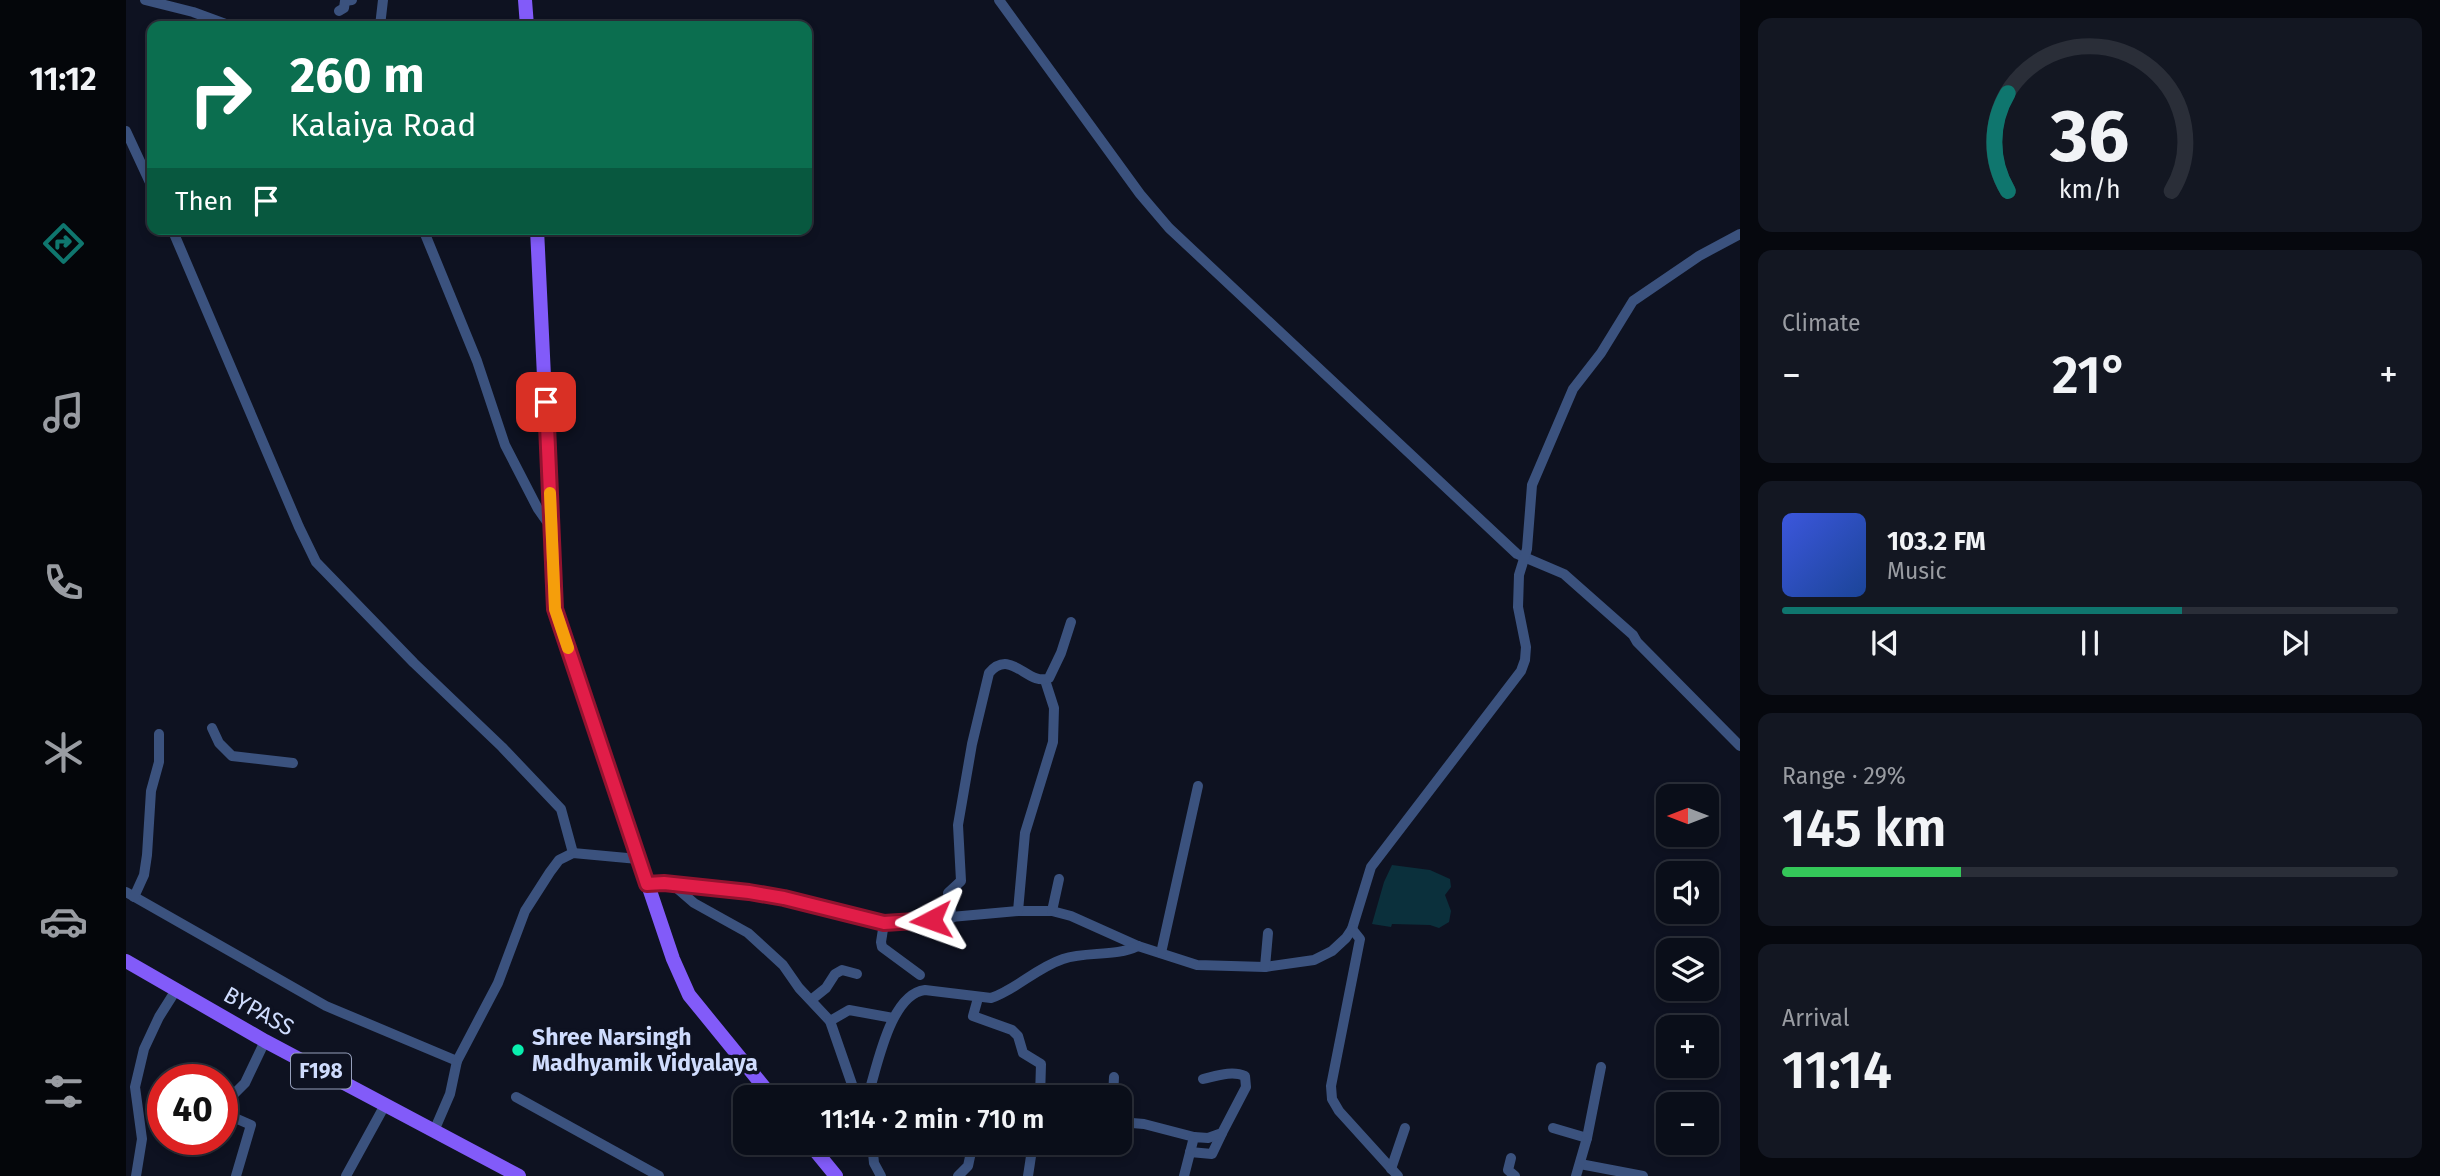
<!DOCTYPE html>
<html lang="en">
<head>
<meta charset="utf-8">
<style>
  :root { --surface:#0a0e19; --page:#131722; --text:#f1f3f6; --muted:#999ca2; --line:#2a2e38; --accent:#0f766e }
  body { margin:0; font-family:"Fira Sans",sans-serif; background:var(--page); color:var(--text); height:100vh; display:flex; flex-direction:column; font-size:26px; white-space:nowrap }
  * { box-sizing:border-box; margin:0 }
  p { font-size:23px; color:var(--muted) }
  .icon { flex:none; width:38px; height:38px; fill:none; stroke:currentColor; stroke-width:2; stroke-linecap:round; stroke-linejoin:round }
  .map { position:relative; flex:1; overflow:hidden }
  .side { display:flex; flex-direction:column; gap:18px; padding:18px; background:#06080e; width:700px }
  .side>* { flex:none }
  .top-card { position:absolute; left:21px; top:21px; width:665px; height:214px; border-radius:14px; box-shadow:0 4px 10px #0003,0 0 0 2px var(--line); background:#0b6e4f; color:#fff; overflow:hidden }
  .needle { width:46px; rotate:270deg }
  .fabs { position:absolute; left:1530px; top:784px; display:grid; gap:14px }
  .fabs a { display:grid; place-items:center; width:63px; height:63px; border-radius:14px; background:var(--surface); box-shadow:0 4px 10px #0003,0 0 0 2px var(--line); font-size:35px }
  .speed { position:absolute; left:21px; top:1064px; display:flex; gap:14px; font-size:35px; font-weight:700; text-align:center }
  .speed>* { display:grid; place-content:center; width:91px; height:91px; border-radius:50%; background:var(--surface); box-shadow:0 4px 10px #0003,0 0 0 2px var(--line); line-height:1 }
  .speed .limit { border:10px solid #d22; background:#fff; color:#111 }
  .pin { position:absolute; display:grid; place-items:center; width:60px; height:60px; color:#fff; margin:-30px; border-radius:14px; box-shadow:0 4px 10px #0006 }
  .me { position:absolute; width:77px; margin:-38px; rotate:266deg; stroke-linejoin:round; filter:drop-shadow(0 0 5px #0008) }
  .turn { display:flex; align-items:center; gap:24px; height:147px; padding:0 28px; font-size:32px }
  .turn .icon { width:91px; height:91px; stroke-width:2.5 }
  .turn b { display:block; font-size:49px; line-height:60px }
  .then { display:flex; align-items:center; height:66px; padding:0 28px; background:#0003; gap:14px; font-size:26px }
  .big { font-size:52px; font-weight:600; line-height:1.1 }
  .side .widget { flex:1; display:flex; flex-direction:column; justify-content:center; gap:10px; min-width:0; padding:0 24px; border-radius:14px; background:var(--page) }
  .side .dial { align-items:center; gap:0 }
  .dial svg { height:182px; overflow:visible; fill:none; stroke:var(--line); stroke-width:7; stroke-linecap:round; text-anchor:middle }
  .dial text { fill:var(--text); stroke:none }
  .song { display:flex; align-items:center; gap:21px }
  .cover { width:84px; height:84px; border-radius:10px; background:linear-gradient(135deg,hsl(230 70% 55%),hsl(220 70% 35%)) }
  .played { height:7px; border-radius:4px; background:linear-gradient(90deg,var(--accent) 65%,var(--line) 65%) }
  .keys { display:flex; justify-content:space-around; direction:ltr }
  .heat { display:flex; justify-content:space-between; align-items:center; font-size:38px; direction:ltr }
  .charge { height:10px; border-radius:5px; background:linear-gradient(90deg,#34c759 29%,var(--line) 0) }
  .trip { position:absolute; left:607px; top:1085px; width:399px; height:70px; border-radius:14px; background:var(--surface); box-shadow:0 4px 10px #0003,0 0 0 2px var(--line); font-weight:600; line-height:70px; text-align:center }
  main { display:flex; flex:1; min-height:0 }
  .tab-bar { display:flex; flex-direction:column; width:126px; justify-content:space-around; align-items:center; background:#04060a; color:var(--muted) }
  .tab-bar .icon { width:49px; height:49px }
  .tab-bar .on { color:var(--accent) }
  .tab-bar b { font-size:32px; color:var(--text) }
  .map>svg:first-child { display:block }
</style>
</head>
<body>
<main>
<nav class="tab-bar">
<b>11:12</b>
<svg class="icon on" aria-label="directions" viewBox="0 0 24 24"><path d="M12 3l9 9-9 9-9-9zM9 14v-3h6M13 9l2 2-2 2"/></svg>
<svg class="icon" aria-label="music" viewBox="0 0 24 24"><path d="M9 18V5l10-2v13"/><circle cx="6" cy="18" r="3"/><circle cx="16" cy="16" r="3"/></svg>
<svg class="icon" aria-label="phone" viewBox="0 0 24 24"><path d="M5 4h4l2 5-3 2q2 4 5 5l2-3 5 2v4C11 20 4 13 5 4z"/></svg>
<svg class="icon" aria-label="climate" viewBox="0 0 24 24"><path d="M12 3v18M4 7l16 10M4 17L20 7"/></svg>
<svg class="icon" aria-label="car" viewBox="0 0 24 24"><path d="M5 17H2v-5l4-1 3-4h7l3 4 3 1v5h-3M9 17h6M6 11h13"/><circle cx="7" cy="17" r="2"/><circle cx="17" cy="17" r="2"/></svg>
<svg class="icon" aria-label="filters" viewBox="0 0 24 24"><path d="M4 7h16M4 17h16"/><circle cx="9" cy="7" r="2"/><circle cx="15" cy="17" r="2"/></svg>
</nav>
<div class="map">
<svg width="1614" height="1176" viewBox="0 0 1614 1176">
  <rect width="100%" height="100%" fill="#0e1221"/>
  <polygon fill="#0b303c" points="1266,865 1304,870 1324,879 1325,887 1319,895 1325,911 1323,922 1313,928 1304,925 1266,924 1265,927 1246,924 1258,882"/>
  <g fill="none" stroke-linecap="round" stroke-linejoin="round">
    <g stroke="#3b527e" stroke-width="10">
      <polyline points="19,0 67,12 105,26"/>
      <polyline points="873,0 1014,194 1043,228 1391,554 1438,574 1507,635 1511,642 1614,746"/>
      <polyline points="213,11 218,8 219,1 226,0"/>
      <polyline points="254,26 257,0"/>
      <polyline points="0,131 26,187"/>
      <polyline points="46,229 173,527 190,562 288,663 376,747 435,809 447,853"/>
      <polyline points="297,229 351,361 379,445 412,509 426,529"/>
      <polyline points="86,728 93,743 106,756 167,763"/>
      <polyline points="521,884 538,883 623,892 658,898 758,923 892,911 926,911 945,916 1012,946 1071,965 1139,967 1188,960 1206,951 1220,938 1226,929 1245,867 1395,671 1399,660 1400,647 1392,607 1393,575 1401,549 1406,485 1447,389 1475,353 1507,301 1573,256 1614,234"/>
      <polyline points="546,884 568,903 622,933 657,965 673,988 704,1021 730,1096"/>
      <polyline points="0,892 200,1006 331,1061"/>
      <polyline points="8,897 18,875 21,855 25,791 33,762 33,734"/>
      <polyline points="892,911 899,833 927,742 928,708 919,680"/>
      <polyline points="926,911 933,879"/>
      <path d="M826,918L822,893L835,881L832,825L846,744L863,673C885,647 902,687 923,678L935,653L945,622"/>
      <polyline points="758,923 755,942 756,947 794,975"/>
      <polyline points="1226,929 1234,939 1205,1086 1206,1099 1213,1111 1272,1176"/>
      <polyline points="1035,953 1072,786"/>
      <polyline points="1139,967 1142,933"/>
      <polyline points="852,998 847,1016 886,1030 892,1036 897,1053 915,1064 914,1097"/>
      <polyline points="685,1000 700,988 709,974 716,970 731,974"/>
      <polyline points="704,1021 723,1010 767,1018"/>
      <path d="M728,1092H743C752,1063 765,994 799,990L865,998C891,989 910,968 937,959C961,951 989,957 1012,946"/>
      <polyline points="390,1097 533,1176"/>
      <polyline points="987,1097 988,1077"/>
      <polyline points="994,1122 1018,1124 1068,1137"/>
      <polyline points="1427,1128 1461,1138"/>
      <polyline points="308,1131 324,1094 331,1061 372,983 399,911 424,872 433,860 447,853 512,859"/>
      <polyline points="746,1143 748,1163 755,1176"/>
      <polyline points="1064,1152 1086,1154 1096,1133"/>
      <polyline points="1385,1158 1382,1170 1389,1176"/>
      <polyline points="1454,1164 1517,1176"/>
      <polyline points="1265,1169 1279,1128"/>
      <polyline points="10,1176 16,1139 9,1087 18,1049 33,1017 50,990"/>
      <polyline points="110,1176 125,1125 109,1118 96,1106 119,1083 139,1041"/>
      <polyline points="220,1176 259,1105"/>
      <polyline points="832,1176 842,1166 847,1143"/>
      <polyline points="902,1176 907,1143"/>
      <path d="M1058,1176L1068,1137L1082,1138L1096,1133L1120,1087L1119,1076C1106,1070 1090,1076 1077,1079"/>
      <polyline points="1450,1176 1461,1138 1475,1067"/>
    </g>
    <g stroke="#825bf9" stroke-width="14">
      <polyline points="399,0 401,26"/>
      <polyline points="411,229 429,609 547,959 563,995 646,1097"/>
      <polyline points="0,961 139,1041 393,1176"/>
      <polyline points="683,1143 710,1176"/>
    </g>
  </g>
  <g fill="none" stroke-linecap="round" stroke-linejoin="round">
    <defs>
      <polyline id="route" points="420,402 429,609 521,884 538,883 623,892 658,898 758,923 805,920"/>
    </defs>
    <use href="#route" stroke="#92132f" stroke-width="18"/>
    <use href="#route" stroke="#e11d48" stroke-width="12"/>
    <polyline stroke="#f59e0b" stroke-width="12" points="424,493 429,609 442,648"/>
  </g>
  <circle fill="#09efaf" stroke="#0e1221" stroke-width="2.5" cx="392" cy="1050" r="7"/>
  <g text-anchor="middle" stroke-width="7" stroke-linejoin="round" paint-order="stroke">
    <rect fill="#0e1221" stroke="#959fbb" stroke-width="2" x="165" y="1053.5" width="60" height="35" rx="5"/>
    <g font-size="21" font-weight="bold" fill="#cfdcfd">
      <text x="195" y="1078">F198</text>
    </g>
    <g font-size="23" fill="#cfdcfd" stroke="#0e1221">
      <text transform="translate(133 1011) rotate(29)" y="8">BYPASS</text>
    </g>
    <g font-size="23" font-weight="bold" fill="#cfdcfd" stroke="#0e1221" text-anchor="start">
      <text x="406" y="1045">Shree Narsingh<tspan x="406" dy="26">Madhyamik Vidyalaya</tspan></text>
    </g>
  </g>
</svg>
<div class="fabs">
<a><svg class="needle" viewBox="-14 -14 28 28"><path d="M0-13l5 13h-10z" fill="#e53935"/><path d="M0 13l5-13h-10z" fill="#999ca2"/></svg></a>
<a><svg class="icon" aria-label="sound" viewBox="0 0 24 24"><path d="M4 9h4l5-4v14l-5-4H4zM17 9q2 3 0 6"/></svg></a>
<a><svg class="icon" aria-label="layers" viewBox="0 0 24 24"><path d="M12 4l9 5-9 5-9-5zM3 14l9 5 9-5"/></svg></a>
<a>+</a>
<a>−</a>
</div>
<div class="speed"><div class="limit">40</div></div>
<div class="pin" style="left:420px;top:402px;background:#d93025"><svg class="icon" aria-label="arrive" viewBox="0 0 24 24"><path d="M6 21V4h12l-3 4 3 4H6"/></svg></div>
<svg class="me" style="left:805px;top:920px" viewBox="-20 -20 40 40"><path d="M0-17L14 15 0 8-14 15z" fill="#e11d48" stroke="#fff" stroke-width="4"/></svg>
<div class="trip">11:14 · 2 min · 710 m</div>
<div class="top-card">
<div class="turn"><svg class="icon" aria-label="right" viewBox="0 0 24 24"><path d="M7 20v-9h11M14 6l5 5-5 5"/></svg><div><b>260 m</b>Kalaiya Road</div></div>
<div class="then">Then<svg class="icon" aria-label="arrive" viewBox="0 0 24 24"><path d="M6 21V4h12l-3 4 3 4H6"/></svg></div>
</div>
</div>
<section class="side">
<div class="widget dial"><svg viewBox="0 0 100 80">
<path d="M14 69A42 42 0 1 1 86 69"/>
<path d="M14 69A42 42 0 0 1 14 26" stroke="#0f766e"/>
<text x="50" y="56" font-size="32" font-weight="700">36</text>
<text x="50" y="72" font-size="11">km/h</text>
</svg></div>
<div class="widget"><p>Climate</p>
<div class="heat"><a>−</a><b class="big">21°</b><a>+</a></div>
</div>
<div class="widget">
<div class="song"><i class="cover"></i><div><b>103.2 FM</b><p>Music</p></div></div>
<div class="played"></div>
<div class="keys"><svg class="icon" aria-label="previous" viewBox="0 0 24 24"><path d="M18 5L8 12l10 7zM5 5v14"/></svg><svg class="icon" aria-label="pause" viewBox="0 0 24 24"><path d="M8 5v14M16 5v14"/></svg><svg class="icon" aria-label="next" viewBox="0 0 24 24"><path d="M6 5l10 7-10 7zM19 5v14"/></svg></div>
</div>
<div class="widget"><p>Range · 29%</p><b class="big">145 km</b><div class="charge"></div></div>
<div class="widget"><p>Arrival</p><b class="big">11:14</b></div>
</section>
</main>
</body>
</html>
